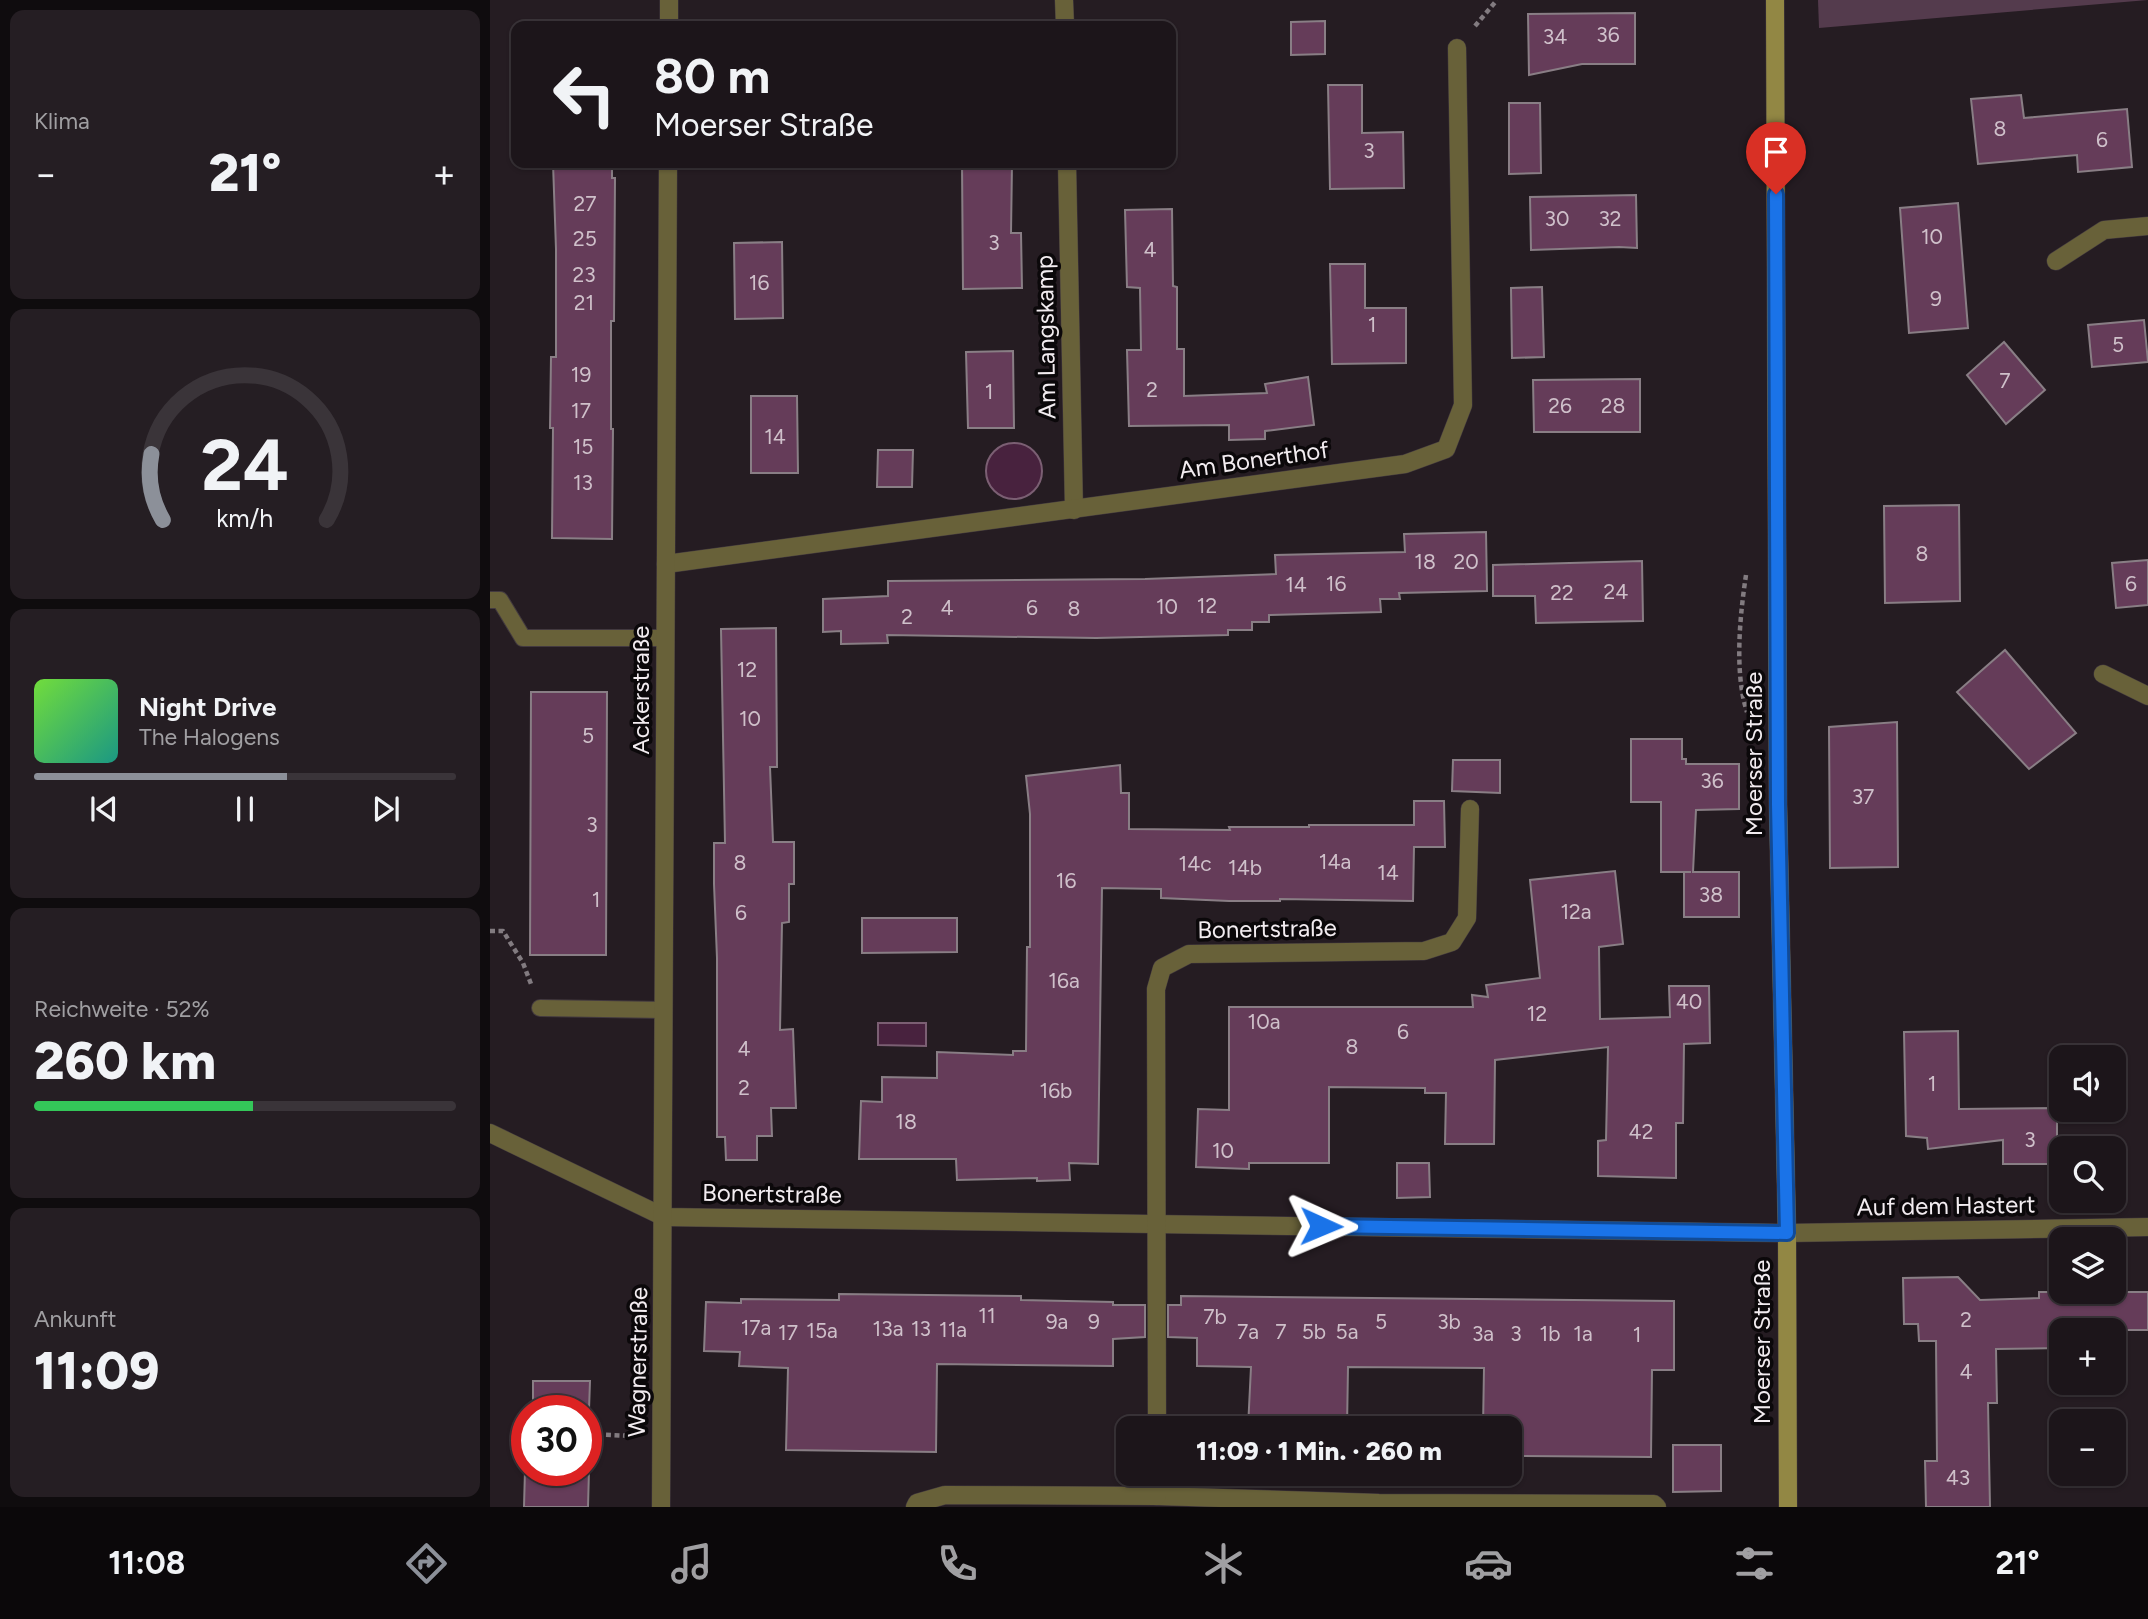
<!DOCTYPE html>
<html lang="de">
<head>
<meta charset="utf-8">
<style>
  :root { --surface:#1c151a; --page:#251e23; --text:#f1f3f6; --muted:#a09fa2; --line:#3a3439; --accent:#8c9099 }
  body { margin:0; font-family:Figtree,sans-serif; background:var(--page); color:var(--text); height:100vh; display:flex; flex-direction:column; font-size:26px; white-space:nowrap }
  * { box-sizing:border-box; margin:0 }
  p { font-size:23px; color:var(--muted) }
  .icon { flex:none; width:38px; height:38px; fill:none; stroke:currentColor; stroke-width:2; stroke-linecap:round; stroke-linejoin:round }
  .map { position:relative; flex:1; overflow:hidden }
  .sheet { display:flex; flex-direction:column; gap:10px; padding:10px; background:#0f0c0e; width:490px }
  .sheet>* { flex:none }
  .hud { position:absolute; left:21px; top:21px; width:665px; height:147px; border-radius:14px; box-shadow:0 2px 5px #0004,0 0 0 2px var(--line); background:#1c151a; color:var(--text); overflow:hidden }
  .buttons { position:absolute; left:1559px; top:1045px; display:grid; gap:14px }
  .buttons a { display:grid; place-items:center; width:77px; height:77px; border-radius:14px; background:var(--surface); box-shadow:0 2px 5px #0004,0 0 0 2px var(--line); font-size:35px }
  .speed { position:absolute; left:21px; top:1395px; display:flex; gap:14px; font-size:35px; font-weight:700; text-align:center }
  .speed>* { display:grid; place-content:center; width:91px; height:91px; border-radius:50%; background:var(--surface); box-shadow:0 2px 5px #0004,0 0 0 2px var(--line); line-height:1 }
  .speed .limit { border:10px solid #d22; background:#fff; color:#111 }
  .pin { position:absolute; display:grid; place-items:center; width:60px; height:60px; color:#fff; margin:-72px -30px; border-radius:50% 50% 50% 0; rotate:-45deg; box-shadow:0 0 7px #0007 }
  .pin .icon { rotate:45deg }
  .me { position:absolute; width:77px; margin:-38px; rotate:91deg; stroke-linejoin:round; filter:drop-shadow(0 0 5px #0008) }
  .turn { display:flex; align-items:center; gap:24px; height:147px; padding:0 28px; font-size:32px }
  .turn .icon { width:91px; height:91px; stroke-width:2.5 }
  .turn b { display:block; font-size:49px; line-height:60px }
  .big { font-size:52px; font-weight:800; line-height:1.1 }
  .sheet .tile { flex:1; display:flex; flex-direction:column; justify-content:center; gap:10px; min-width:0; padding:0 24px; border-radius:14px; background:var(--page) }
  .sheet .dial { align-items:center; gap:0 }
  .dial svg { height:182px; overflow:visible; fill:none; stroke:var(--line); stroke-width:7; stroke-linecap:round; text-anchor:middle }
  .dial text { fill:var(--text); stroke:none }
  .song { display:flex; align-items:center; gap:21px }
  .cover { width:84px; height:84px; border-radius:10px; background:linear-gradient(135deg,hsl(100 70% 55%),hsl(170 70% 35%)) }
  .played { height:7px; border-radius:4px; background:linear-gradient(90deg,var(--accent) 60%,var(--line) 60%) }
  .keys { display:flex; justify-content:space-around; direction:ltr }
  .heat { display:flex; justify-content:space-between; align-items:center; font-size:38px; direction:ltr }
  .charge { height:10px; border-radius:5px; background:linear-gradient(90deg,#34c759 52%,var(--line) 0) }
  .trip { position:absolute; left:626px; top:1416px; width:406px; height:70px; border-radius:14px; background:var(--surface); box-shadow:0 2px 5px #0004,0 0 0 2px var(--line); font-weight:800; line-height:70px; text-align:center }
  .tabs { display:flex; height:112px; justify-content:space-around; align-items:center; background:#0b080a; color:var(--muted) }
  .tabs .icon { width:49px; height:49px }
  .tabs .current { color:var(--accent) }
  .tabs b { font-size:32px; color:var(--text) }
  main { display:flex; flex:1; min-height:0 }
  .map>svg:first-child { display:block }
</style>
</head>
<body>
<main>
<section class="sheet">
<div class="tile"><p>Klima</p>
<div class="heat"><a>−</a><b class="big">21°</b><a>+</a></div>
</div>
<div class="tile dial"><svg viewBox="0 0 100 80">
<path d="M14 69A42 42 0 1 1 86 69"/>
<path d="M14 69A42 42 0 0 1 9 40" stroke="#8c9099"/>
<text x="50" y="56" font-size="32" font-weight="700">24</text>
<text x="50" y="72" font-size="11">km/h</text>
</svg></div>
<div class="tile">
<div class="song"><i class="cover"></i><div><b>Night Drive</b><p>The Halogens</p></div></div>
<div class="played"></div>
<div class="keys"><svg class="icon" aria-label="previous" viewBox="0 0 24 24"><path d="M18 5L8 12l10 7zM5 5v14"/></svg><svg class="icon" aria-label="pause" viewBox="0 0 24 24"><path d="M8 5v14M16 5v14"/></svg><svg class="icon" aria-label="next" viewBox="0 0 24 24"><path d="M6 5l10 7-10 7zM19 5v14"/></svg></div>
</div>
<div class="tile"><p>Reichweite · 52%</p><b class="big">260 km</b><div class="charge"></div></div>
<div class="tile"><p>Ankunft</p><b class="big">11:09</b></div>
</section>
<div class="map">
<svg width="1658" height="1507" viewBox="0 0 1658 1507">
  <rect width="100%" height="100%" fill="#251c22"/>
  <polygon fill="#543b4d" points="1328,0 1658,0 1329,28"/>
  <g fill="#48223e" stroke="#7b5f73" stroke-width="2">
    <circle cx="524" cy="471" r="28"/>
    <polygon points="388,1023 436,1023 436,1046 388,1045"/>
  </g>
  <g fill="#653c59" stroke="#897e85" stroke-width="2">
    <polygon points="1145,13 1145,64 1092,64 1039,75 1038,14"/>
    <polygon points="835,21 835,54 801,55 801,22"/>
    <polygon points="838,85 872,85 872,133 913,132 914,188 840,189"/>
    <polygon points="1531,95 1534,118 1637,109 1642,167 1588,172 1587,155 1488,164 1481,99"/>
    <polygon points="1019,103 1050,103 1051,173 1019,174"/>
    <polygon points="63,163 122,163 122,178 125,178 124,321 121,321 121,429 123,429 122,539 62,538 63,428 60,428 61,357 66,357 66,249"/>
    <polygon points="472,163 522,163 521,233 531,233 532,288 473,289"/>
    <polygon points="1146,195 1147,248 1129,247 1041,250 1040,197"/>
    <polygon points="1468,203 1478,328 1419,333 1410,208"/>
    <polygon points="682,209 683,286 687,287 687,349 694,349 694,396 777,393 775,384 818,377 824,425 775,431 775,439 739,440 739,425 639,426 637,350 651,350 650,288 637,287 635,210"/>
    <polygon points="292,242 293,318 245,319 244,243"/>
    <polygon points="840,264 875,264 875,308 916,308 916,363 842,364"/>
    <polygon points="1052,287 1054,357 1022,358 1021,288"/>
    <polygon points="1654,320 1658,362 1602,367 1598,325"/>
    <polygon points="1514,342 1555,390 1516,424 1477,375"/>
    <polygon points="523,351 524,428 478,428 476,352"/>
    <polygon points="1150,379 1150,432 1044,432 1043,380"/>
    <polygon points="261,396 307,396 308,473 261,473"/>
    <polygon points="388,450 423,450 422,487 387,487"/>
    <polygon points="1469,505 1470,601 1395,603 1394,506"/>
    <polygon points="996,532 997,591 909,593 910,599 890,599 891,612 779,615 779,622 762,622 762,630 738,630 738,635 606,638 397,635 398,643 351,644 351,631 333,632 333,599 398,596 398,581 655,579 786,574 785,555 915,552 914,534"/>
    <polygon points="1658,560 1658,605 1626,608 1622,563"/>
    <polygon points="1152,561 1153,621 1046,623 1045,596 1003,596 1003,565"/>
    <polygon points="286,628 287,767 280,767 283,842 304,842 304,884 299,884 299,922 292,923 290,1030 303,1029 306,1108 281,1108 282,1136 267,1136 267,1160 236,1160 235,1137 227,1137 227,958 224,884 224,843 235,843 231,629"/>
    <polygon points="1515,650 1586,733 1539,769 1467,692"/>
    <polygon points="41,692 117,692 116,955 40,955"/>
    <polygon points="1407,722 1408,867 1340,868 1339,727"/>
    <polygon points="1141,739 1192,739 1192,759 1196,759 1196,764 1249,764 1249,809 1206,810 1203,872 1249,872 1249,917 1194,917 1194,872 1201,872 1171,872 1171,802 1141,802"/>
    <polygon points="963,760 1010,760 1010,793 962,791"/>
    <polygon points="630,765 631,793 639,793 639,829 740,830 739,827 819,827 819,825 924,825 924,801 954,801 955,847 924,847 923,901 790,899 790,901 739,901 671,898 671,889 612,888 608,1164 579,1163 580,1180 547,1181 547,1178 467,1180 466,1159 369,1159 371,1101 392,1102 392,1077 447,1078 447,1052 523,1055 523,1051 536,1051 537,947 540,947 540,814 536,776"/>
    <polygon points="1125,871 1133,944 1109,947 1110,1019 1180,1017 1179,986 1219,986 1220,1043 1194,1044 1193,1123 1186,1123 1186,1178 1108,1176 1108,1141 1116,1140 1118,1047 1005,1060 1004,1144 955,1144 956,1093 935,1093 935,1088 839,1087 839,1163 759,1163 759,1169 706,1167 708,1109 739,1110 739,1007 983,1007 982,995 998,997 996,985 1050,978 1040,880"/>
    <polygon points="372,918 467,918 467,952 372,953"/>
    <polygon points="1468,1031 1469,1109 1567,1108 1567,1164 1513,1164 1513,1140 1438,1149 1437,1138 1416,1136 1414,1032"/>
    <polygon points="907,1163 939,1163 940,1197 907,1198"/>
    <polygon points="1468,1277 1490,1300 1549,1298 1549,1292 1658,1292 1658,1330 1572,1330 1572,1348 1506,1349 1507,1403 1498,1403 1500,1507 1436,1507 1435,1461 1447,1461 1446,1341 1429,1341 1428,1324 1414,1324 1413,1278"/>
    <polygon points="349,1294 531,1296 531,1300 623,1302 623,1305 655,1305 655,1337 623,1339 623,1366 447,1364 446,1452 296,1450 298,1368 249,1366 250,1352 214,1351 216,1302 251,1303 251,1299 349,1300"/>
    <polygon points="691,1296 1184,1301 1184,1370 1162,1370 1161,1457 1020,1456 1020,1428 993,1428 994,1368 858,1367 857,1428 758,1428 761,1367 707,1366 707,1338 678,1337 678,1305 691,1305"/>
    <polygon points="43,1381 100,1381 99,1410 43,1410"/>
    <polygon points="1183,1445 1231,1445 1231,1491 1183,1492"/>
    <polygon points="35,1470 99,1470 98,1507 34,1507"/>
  </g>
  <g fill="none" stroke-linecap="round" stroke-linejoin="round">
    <defs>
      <g id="service">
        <polyline points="0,600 10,600 33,638 176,638"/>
        <polyline points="50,1008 174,1010"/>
      </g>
      <g id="minor">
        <polyline points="574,0 575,26"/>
        <polyline points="179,26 179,0"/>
        <polyline points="577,163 584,510"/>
        <polyline points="1566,261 1614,230 1658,226"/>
        <polyline points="176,564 915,464 956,449 973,405 967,48"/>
        <polyline points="1613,674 1658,696"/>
        <polyline points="0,1133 174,1217 1297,1233 1658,1227"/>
        <polyline points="667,1428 666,989 672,968 699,954 934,951 962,942 977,918 980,809"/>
        <polyline points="667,1496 889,1503 1164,1504 1167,1507"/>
        <polyline points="171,1507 178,163"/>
        <polyline points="425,1507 427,1503 455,1495 667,1496 667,1474"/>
      </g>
      <polyline id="secondary" points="1285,0 1288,804 1297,1233 1298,1507"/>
    </defs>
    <use href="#service" stroke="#42393f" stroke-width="18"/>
    <use href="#minor" stroke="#42393f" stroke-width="19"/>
    <use href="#secondary" stroke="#42393f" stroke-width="19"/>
    <g stroke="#827b80" stroke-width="4.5" stroke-dasharray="5 3.5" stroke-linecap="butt">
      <polyline points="985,26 1007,0"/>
      <path d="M1256,575C1250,615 1244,672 1257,712"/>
      <polyline points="0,931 13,931 33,963 41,984"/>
      <polyline points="99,1434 143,1436"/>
    </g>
    <use href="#service" stroke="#686139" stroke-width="16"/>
    <use href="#minor" stroke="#686139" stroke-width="18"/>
    <use href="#secondary" stroke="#928744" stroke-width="18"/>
  </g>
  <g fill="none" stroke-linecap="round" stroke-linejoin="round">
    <defs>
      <polyline id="route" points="831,1226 1297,1233 1288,804 1286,194"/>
    </defs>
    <use href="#route" stroke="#114b97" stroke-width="18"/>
    <use href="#route" stroke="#1a73e8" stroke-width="12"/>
  </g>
  <g text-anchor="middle" stroke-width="7" stroke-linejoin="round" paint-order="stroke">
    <g font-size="21" fill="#cfc0ca">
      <text x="1118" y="42">36</text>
      <text x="1065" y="44">34</text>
      <text x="1510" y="136">8</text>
      <text x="1612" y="147">6</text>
      <text x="879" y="158">3</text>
      <text x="95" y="211">27</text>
      <text x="1067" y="226">30</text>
      <text x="1120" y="226">32</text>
      <text x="1442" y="244">10</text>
      <text x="95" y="246">25</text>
      <text x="504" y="250">3</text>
      <text x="660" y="257">4</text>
      <text x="94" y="282">23</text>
      <text x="269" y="290">16</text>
      <text x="1446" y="306">9</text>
      <text x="94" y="310">21</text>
      <text x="882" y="332">1</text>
      <text x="1628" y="352">5</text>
      <text x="91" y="382">19</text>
      <text x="1515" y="388">7</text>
      <text x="662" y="397">2</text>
      <text x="499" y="399">1</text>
      <text x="1070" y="413">26</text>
      <text x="1123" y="413">28</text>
      <text x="91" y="418">17</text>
      <text x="285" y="444">14</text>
      <text x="93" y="454">15</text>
      <text x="93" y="490">13</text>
      <text x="1432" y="561">8</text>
      <text x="935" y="569">18</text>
      <text x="976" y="569">20</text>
      <text x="846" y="591">16</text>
      <text x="1641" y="591">6</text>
      <text x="806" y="592">14</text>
      <text x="1126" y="599">24</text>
      <text x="1072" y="600">22</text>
      <text x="717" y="613">12</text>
      <text x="677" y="614">10</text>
      <text x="457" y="615">4</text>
      <text x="542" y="615">6</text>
      <text x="584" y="616">8</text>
      <text x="417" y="624">2</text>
      <text x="257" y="677">12</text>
      <text x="260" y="726">10</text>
      <text x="98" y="743">5</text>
      <text x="1222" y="788">36</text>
      <text x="1373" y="804">37</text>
      <text x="102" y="832">3</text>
      <text x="845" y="869">14a</text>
      <text x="250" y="870">8</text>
      <text x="705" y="871">14c</text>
      <text x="755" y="875">14b</text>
      <text x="898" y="880">14</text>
      <text x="576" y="888">16</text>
      <text x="1221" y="902">38</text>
      <text x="106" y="907">1</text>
      <text x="1086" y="919">12a</text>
      <text x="251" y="920">6</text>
      <text x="574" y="988">16a</text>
      <text x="1199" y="1009">40</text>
      <text x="1047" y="1021">12</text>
      <text x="774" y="1029">10a</text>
      <text x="913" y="1039">6</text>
      <text x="862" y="1054">8</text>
      <text x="254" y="1056">4</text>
      <text x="1442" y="1091">1</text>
      <text x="254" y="1095">2</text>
      <text x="566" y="1098">16b</text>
      <text x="416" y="1129">18</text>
      <text x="1151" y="1139">42</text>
      <text x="1540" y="1147">3</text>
      <text x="733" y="1158">10</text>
      <text x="497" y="1323">11</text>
      <text x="725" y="1324">7b</text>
      <text x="1476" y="1327">2</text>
      <text x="567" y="1329">9a</text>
      <text x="604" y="1329">9</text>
      <text x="891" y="1329">5</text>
      <text x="959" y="1329">3b</text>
      <text x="266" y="1335">17a</text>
      <text x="398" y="1336">13a</text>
      <text x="431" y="1336">13</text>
      <text x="463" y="1337">11a</text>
      <text x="332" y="1338">15a</text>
      <text x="758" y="1339">7a</text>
      <text x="791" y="1339">7</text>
      <text x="824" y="1339">5b</text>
      <text x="857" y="1339">5a</text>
      <text x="298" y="1340">17</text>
      <text x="993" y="1341">3a</text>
      <text x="1026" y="1341">3</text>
      <text x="1060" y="1341">1b</text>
      <text x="1093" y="1341">1a</text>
      <text x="1147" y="1342">1</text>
      <text x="1476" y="1379">4</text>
      <text x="1468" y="1485">43</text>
    </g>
    <g font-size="24" fill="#f2ecf0" stroke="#0b080a">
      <text transform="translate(556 337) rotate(-91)" y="8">Am Langskamp</text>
      <text transform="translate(764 460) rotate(-8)" y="8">Am Bonerthof</text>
      <text transform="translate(151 690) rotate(-90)" y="8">Ackerstraße</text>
      <text transform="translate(1264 754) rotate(-90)" y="8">Moerser Straße</text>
      <text transform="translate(777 929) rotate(-1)" y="8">Bonertstraße</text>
      <text transform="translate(282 1194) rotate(1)" y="8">Bonertstraße</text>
      <text transform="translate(1456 1206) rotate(-1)" y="8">Auf dem Hastert</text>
      <text transform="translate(1272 1342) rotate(-90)" y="8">Moerser Straße</text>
      <text transform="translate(148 1362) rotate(-89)" y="8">Wagnerstraße</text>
    </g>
  </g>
</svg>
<div class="buttons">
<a><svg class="icon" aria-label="sound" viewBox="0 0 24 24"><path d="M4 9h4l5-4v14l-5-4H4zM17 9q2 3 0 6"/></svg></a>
<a><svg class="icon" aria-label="search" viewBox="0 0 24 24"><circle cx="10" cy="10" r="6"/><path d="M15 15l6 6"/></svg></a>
<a><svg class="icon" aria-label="layers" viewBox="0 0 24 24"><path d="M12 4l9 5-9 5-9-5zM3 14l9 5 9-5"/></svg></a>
<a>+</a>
<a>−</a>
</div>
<div class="speed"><div class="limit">30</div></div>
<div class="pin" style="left:1286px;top:194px;background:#d93025"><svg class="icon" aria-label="arrive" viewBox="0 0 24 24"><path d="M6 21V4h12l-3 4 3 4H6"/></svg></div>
<svg class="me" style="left:831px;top:1226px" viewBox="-20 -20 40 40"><path d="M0-17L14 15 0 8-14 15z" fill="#1a73e8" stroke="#fff" stroke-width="4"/></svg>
<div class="trip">11:09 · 1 Min. · 260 m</div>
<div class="hud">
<div class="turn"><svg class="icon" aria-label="left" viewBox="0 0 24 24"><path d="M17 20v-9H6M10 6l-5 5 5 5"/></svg><div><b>80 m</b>Moerser Straße</div></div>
</div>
</div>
</main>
<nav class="tabs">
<b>11:08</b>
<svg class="icon current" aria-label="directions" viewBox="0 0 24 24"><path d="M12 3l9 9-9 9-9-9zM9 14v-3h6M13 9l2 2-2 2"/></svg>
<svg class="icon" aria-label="music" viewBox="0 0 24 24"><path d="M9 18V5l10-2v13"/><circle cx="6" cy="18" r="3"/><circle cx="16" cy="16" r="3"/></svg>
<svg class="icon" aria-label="phone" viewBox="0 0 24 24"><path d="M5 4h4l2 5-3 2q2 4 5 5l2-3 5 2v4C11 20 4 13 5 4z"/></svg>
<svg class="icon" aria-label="climate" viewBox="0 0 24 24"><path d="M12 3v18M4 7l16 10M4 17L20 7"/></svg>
<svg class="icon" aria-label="car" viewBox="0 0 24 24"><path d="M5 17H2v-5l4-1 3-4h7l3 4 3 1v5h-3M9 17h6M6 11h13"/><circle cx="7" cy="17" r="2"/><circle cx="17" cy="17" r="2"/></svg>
<svg class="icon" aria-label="filters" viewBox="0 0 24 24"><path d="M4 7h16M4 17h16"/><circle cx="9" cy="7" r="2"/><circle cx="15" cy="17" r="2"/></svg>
<b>21°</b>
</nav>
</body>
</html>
